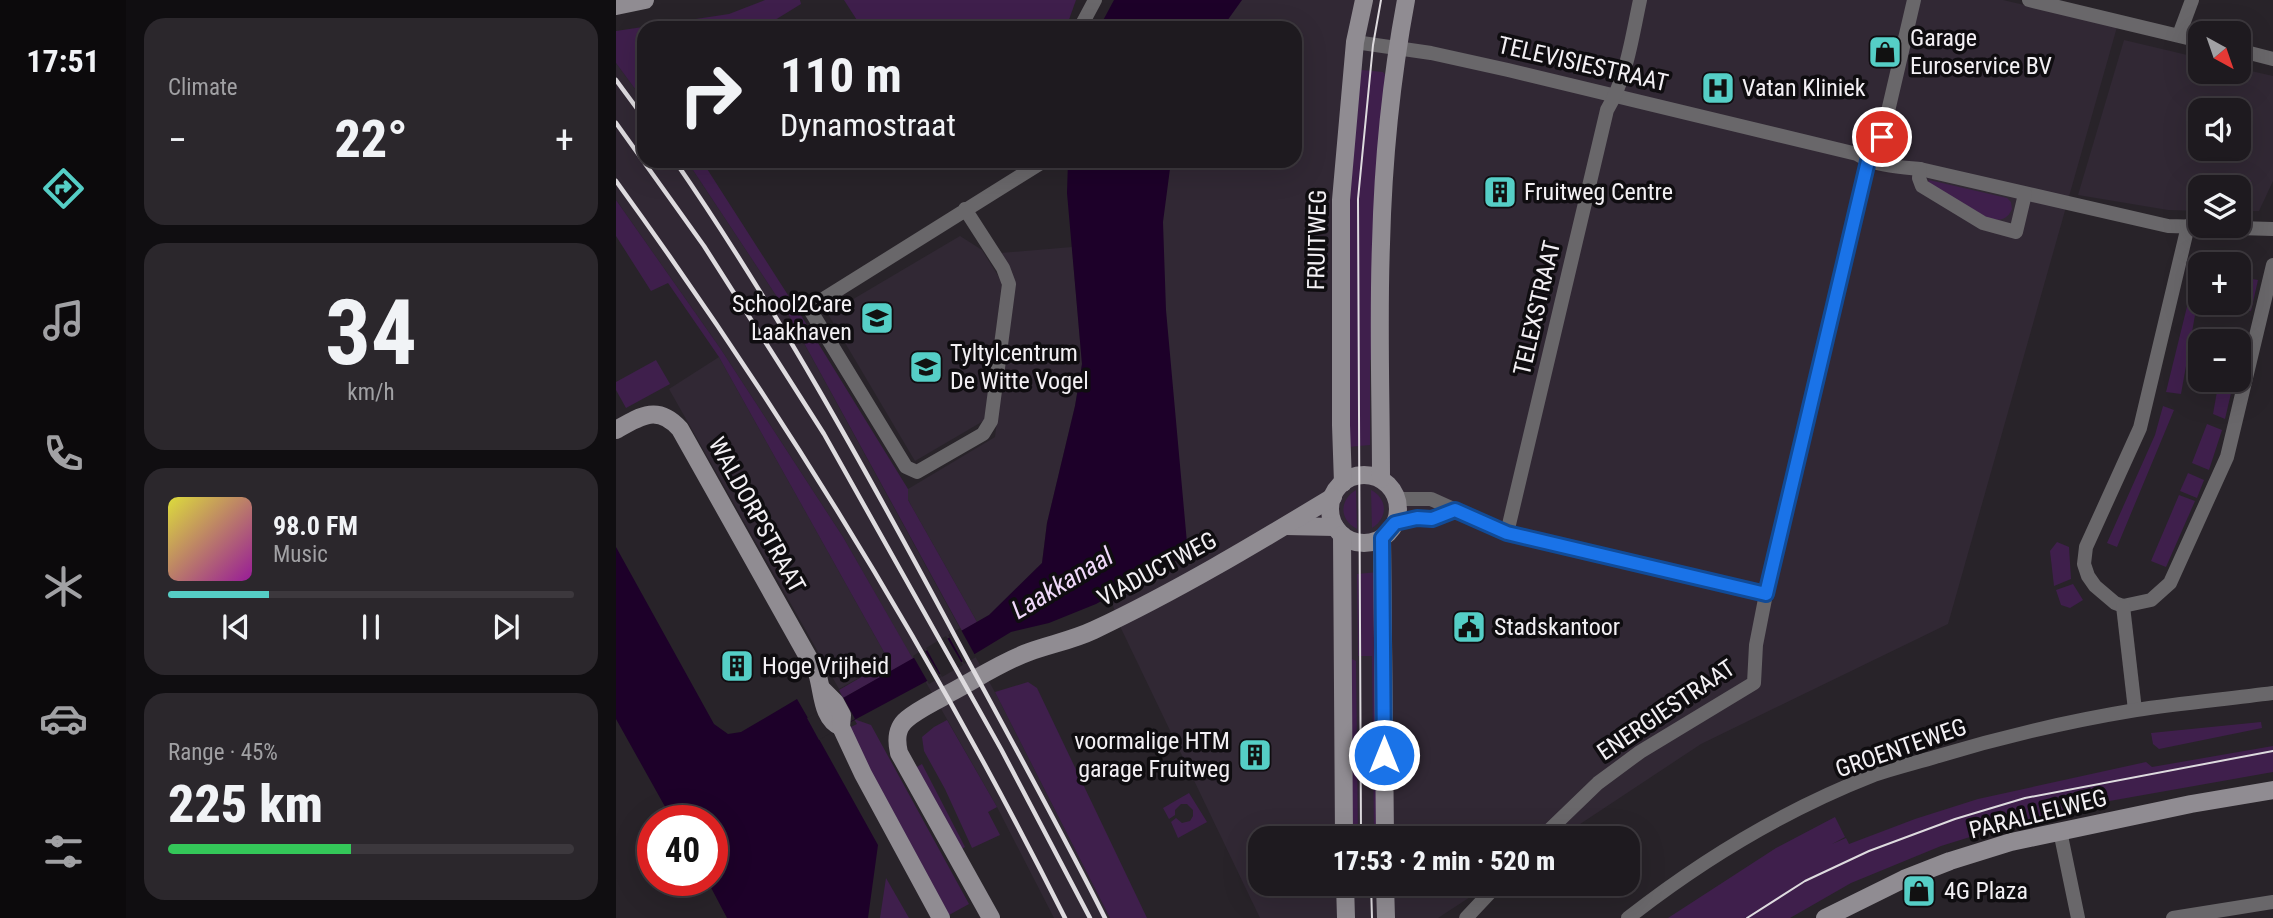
<!DOCTYPE html>
<html lang="en">
<head>
<meta charset="utf-8">
<style>
  :root { --surface:#1e1a1f; --page:#2b272c; --text:#f1f3f6; --muted:#a1a1a4; --line:#3c383d; --accent:#55cec6 }
  body { margin:0; font-family:"Roboto Condensed",sans-serif; background:var(--page); color:var(--text); height:100vh; display:flex; flex-direction:column; font-size:26px; white-space:nowrap }
  * { box-sizing:border-box; margin:0 }
  p { font-size:23px; color:var(--muted) }
  .icon { flex:none; width:38px; height:38px; fill:none; stroke:currentColor; stroke-width:2; stroke-linecap:round; stroke-linejoin:round }
  .map { position:relative; flex:1; overflow:hidden }
  .sheet { display:flex; flex-direction:column; gap:18px; padding:18px; background:#100e11; width:490px }
  .sheet>* { flex:none }
  .hud { position:absolute; left:21px; top:21px; width:665px; height:147px; border-radius:21px; box-shadow:0 7px 28px #0002,0 0 0 2px var(--line); background:#1e1a1f; color:var(--text); overflow:hidden }
  .needle { width:46px; rotate:140deg }
  .controls { position:absolute; left:1572px; top:21px; display:grid; gap:14px }
  .controls a { display:grid; place-items:center; width:63px; height:63px; border-radius:14px; background:var(--surface); box-shadow:0 7px 28px #0002,0 0 0 2px var(--line); font-size:35px }
  .speed { position:absolute; left:21px; top:805px; display:flex; gap:14px; font-size:35px; font-weight:700; text-align:center }
  .speed>* { display:grid; place-content:center; width:91px; height:91px; border-radius:50%; background:var(--surface); box-shadow:0 7px 28px #0002,0 0 0 2px var(--line); line-height:1 }
  .speed .limit { border:10px solid #d22; background:#fff; color:#111 }
  .pin { position:absolute; display:grid; place-items:center; width:60px; height:60px; color:#fff; margin:-30px; border:4px solid #fff; border-radius:50%; box-shadow:0 2px 7px #0007 }
  .me { position:absolute; width:77px; margin:-38px; rotate:0deg; stroke-linejoin:round; filter:drop-shadow(0 0 5px #0008) }
  .turn { display:flex; align-items:center; gap:24px; height:147px; padding:0 28px; font-size:32px }
  .turn .icon { width:91px; height:91px; stroke-width:2.5 }
  .turn b { display:block; font-size:49px; line-height:60px }
  .big { font-size:52px; font-weight:800; line-height:1.1 }
  .sheet .card { flex:1; display:flex; flex-direction:column; justify-content:center; gap:10px; min-width:0; padding:0 24px; border-radius:21px; background:var(--page) }
  .sheet .dial { align-items:center; gap:0 }
  .dial b { font-size:91px; line-height:1 }
  .song { display:flex; align-items:center; gap:21px }
  .cover { width:84px; height:84px; border-radius:10px; background:linear-gradient(135deg,hsl(60 70% 55%),hsl(300 70% 35%)) }
  .played { height:7px; border-radius:4px; background:linear-gradient(90deg,var(--accent) 25%,var(--line) 25%) }
  .keys { display:flex; justify-content:space-around; direction:ltr }
  .heat { display:flex; justify-content:space-between; align-items:center; font-size:38px; direction:ltr }
  .charge { height:10px; border-radius:5px; background:linear-gradient(90deg,#34c759 45%,var(--line) 0) }
  .trip { position:absolute; left:632px; top:826px; width:392px; height:70px; border-radius:21px; background:var(--surface); box-shadow:0 7px 28px #0002,0 0 0 2px var(--line); font-weight:800; line-height:70px; text-align:center }
  main { display:flex; flex:1; min-height:0 }
  .tab-bar { display:flex; flex-direction:column; width:126px; justify-content:space-around; align-items:center; background:#0c0a0c; color:var(--muted) }
  .tab-bar .icon { width:49px; height:49px }
  .tab-bar .on { color:var(--accent) }
  .tab-bar b { font-size:32px; color:var(--text) }
  .map>svg:first-child { display:block }
</style>
</head>
<body>
<main>
<nav class="tab-bar">
<b>17:51</b>
<svg class="icon on" aria-label="directions" viewBox="0 0 24 24"><path d="M12 3l9 9-9 9-9-9zM9 14v-3h6M13 9l2 2-2 2"/></svg>
<svg class="icon" aria-label="music" viewBox="0 0 24 24"><path d="M9 18V5l10-2v13"/><circle cx="6" cy="18" r="3"/><circle cx="16" cy="16" r="3"/></svg>
<svg class="icon" aria-label="phone" viewBox="0 0 24 24"><path d="M5 4h4l2 5-3 2q2 4 5 5l2-3 5 2v4C11 20 4 13 5 4z"/></svg>
<svg class="icon" aria-label="climate" viewBox="0 0 24 24"><path d="M12 3v18M4 7l16 10M4 17L20 7"/></svg>
<svg class="icon" aria-label="car" viewBox="0 0 24 24"><path d="M5 17H2v-5l4-1 3-4h7l3 4 3 1v5h-3M9 17h6M6 11h13"/><circle cx="7" cy="17" r="2"/><circle cx="17" cy="17" r="2"/></svg>
<svg class="icon" aria-label="filters" viewBox="0 0 24 24"><path d="M4 7h16M4 17h16"/><circle cx="9" cy="7" r="2"/><circle cx="15" cy="17" r="2"/></svg>
</nav>
<section class="sheet">
<div class="card"><p>Climate</p>
<div class="heat"><a>−</a><b class="big">22°</b><a>+</a></div>
</div>
<div class="card dial"><b>34</b><p>km/h</p></div>
<div class="card">
<div class="song"><i class="cover"></i><div><b>98.0 FM</b><p>Music</p></div></div>
<div class="played"></div>
<div class="keys"><svg class="icon" aria-label="previous" viewBox="0 0 24 24"><path d="M18 5L8 12l10 7zM5 5v14"/></svg><svg class="icon" aria-label="pause" viewBox="0 0 24 24"><path d="M8 5v14M16 5v14"/></svg><svg class="icon" aria-label="next" viewBox="0 0 24 24"><path d="M6 5l10 7-10 7zM19 5v14"/></svg></div>
</div>
<div class="card"><p>Range · 45%</p><b class="big">225 km</b><div class="charge"></div></div>
</section>
<div class="map">
<svg width="1657" height="918" viewBox="0 0 1657 918">
  <rect width="100%" height="100%" fill="#282329"/>
  <g fill="#312834" fill-rule="evenodd">
    <polygon points="605,0 1387,0 1501,27 1332,624 1085,744 943,838 644,838 644,884 874,884 822,918 644,918 501,620 478,534 481,161 679,161 679,28 579,28"/>
    <path d="M1508,40L1584,58V72H1622V68L1657,76V181L1643,211H1622V187H1584V211L1552,210L1462,195ZM1584,110H1622V149H1584Z"/>
    <polygon points="0,63 28,101 28,161 71,161 171,312 381,696 494,918 438,918 381,807 227,537 104,348 0,200"/>
    <polygon points="344,236 366,250 386,282 369,420 299,461 212,314"/>
    <polygon points="456,247 466,364 459,406 431,523 426,563 373,615 361,622 292,500 292,489 379,437 397,283 384,253"/>
    <polygon points="103,357 273,661 223,689 53,389"/>
  </g>
  <g fill="#3f1f4c">
    <polygon points="149,0 184,0 185,4 146,28 28,28 28,101 0,63 0,31 113,14"/>
    <polygon points="228,0 460,0 450,28 246,28"/>
    <polygon points="746,70 767,72 770,76 759,360 754,360 754,445 732,447 731,244 743,72"/>
    <polygon points="71,161 86,161 186,317 292,489 292,500 361,622 346,631 171,312"/>
    <path d="M1313,180L1391,198L1395,202L1396,209C1391,220 1384,221 1373,219L1312,183Z"/>
    <polygon points="1635,180 1634,206 1622,206 1622,187 1593,187 1593,184"/>
    <polygon points="0,200 104,348 227,537 297,659 227,698 223,690 273,661 103,357 52,283 35,291 0,236"/>
    <polygon points="1580,270 1584,272 1584,287 1565,394 1550,392"/>
    <polygon points="1623,277 1642,280 1635,311 1617,307 1618,303 1622,303"/>
    <polygon points="40,360 54,384 10,408 0,390 0,382"/>
    <polygon points="1603,380 1618,380 1609,419 1597,414"/>
    <polygon points="1547,406 1558,410 1501,547 1491,543 1539,435"/>
    <polygon points="1591,424 1606,430 1593,470 1576,463"/>
    <polygon points="1572,473 1588,480 1581,498 1564,491"/>
    <path d="M740,490L741,529C723,520 723,500 740,490Z"/>
    <path d="M755,490C772,499 772,518 756,528Z"/>
    <polygon points="1563,495 1579,501 1550,567 1535,561"/>
    <polygon points="1441,542 1453,547 1455,579 1438,586 1434,551"/>
    <polygon points="762,572 762,838 758,838 756,656 742,656 741,574"/>
    <polygon points="733,573 735,573 736,659 740,661 742,838 736,838"/>
    <polygon points="1457,584 1467,600 1454,608 1445,605 1440,590"/>
    <polygon points="412,682 421,688 531,918 494,918 379,692"/>
    <polygon points="238,719 255,725 353,904 333,915 237,741 233,728 241,724"/>
    <polygon points="331,720 381,807 372,812 384,835 356,848 329,789 308,751 306,737 318,727"/>
    <polygon points="1645,722 1646,728 1543,749 1537,744 1535,733"/>
    <polygon points="1657,746 1657,772 1454,808 1396,824 1325,846 1235,883 1174,918 1052,918 1160,848 1219,817 1229,837 1216,844 1230,838 1233,844 1299,819 1362,799 1530,762 1536,767"/>
    <polygon points="306,764 349,847 344,850 299,768"/>
    <polygon points="573,793 591,822 562,838 555,822 560,818 566,823 574,821 577,816 577,810 571,804 565,804 559,810 559,815 553,819 547,808"/>
    <polygon points="270,878 293,918 264,918"/>
  </g>
  <g fill="#1d0029">
    <polygon points="498,0 626,0 606,28 483,28"/>
    <polygon points="452,161 555,161 547,222 550,310 572,554 480,604 433,623 395,632 339,666 203,739 262,845 252,918 111,918 91,880 96,880 96,821 57,821 0,719 0,547 98,724 112,734 125,732 181,699 192,718 373,615 426,563 431,523 459,406 466,364 451,193"/>
  </g>
  <g fill="#282329">
    <polygon points="344,628 360,657 348,664 332,635"/>
    <polygon points="330,636 347,665 326,677 310,648"/>
    <polygon points="308,649 325,677 313,684 297,656"/>
    <polygon points="227,697 239,719 203,740 191,718"/>
  </g>
  <g fill="none" stroke-linecap="round" stroke-linejoin="round">
    <g stroke="#69676a" stroke-width="14">
      <polyline points="1413,0 1584,41"/>
      <polyline points="464,28 479,0"/>
      <polyline points="1563,35 1576,0"/>
      <path d="M739,42L815,53L892,70L1241,154C1260,166 1282,167 1304,169L1552,226L1657,229"/>
      <polyline points="1622,50 1657,59"/>
      <polyline points="1304,169 1303,178 1306,186 1367,223 1400,232 1409,194"/>
      <polyline points="349,209 387,268 393,284 375,421 367,434 301,472 290,467 193,308 428,161"/>
      <polyline points="1572,226 1524,428 1470,547 1468,564 1472,576 1479,586 1499,603 1507,606 1535,600 1554,583 1611,457 1657,265"/>
      <polyline points="781,499 815,499 891,533 1150,594"/>
      <polyline points="779,523 801,518 816,519 839,510"/>
      <path d="M891,533L991,110C1011,77 1016,37 1024,0"/>
      <polyline points="1507,606 1519,710"/>
      <polyline points="1444,831 1462,918"/>
      <polyline points="925,838 982,783 1024,752 1138,683 1140,645 1150,594 1252,161 1262,149 1266,137 1298,0"/>
      <polyline points="850,918 882,884"/>
      <path d="M1012,918C1086,860 1171,809 1258,775C1278,768 1299,763 1319,757C1385,737 1453,721 1520,710C1566,703 1612,699 1657,693"/>
      <polyline points="1557,918 1657,902"/>
    </g>
    <g stroke="#908c92" stroke-width="18">
      <polyline points="0,6 29,0"/>
      <path d="M0,430C24,416 42,404 64,429L201,673C207,690 205,719 225,727"/>
      <circle cx="748" cy="509" r="34"/>
      <path d="M765,479C765,401 762,323 765,244C767,163 775,80 790,0"/>
      <polyline points="727,483 725,425 725,200 739,42 748,0"/>
      <polyline points="670,526 719,527"/>
      <polyline points="726,535 728,838"/>
      <polyline points="766,538 769,838"/>
      <polyline points="206,689 219,702 226,715 225,727 247,774 325,918"/>
      <polyline points="729,884 730,918"/>
      <polyline points="769,884 770,918"/>
      <path d="M375,918L283,753C280,740 280,728 291,719C303,709 319,702 332,694C359,680 385,662 413,652C435,644 457,640 478,630C561,591 639,544 717,497"/>
      <polyline points="1209,918 1288,879 1334,861 1395,842 1575,804 1657,790"/>
    </g>
    <g stroke="#dedbdf" stroke-width="2">
      <polyline points="745,838 742,199 757,45 765,0"/>
      <polyline points="755,884 756,918"/>
      <polyline points="1131,918 1189,881 1253,851 1339,819 1409,798 1657,751"/>
    </g>
    <g stroke="#dedbdf" stroke-width="4.5">
      <polyline points="0,80 28,118"/>
      <polyline points="0,123 88,246 208,434 385,749 474,918"/>
      <path d="M59,161C161,309 247,465 332,623C384,721 439,818 489,918"/>
      <path d="M0,181C169,414 320,661 449,918"/>
    </g>
  </g>
  <g fill="none" stroke-linecap="round" stroke-linejoin="round">
    <defs>
      <polyline id="route" points="768,755 766,538 779,523 801,518 816,519 839,510 891,533 1150,594 1252,161 1262,149 1266,137"/>
    </defs>
    <use href="#route" stroke="#114b97" stroke-width="18"/>
    <use href="#route" stroke="#1a73e8" stroke-width="12"/>
  </g>
  <defs>
    <symbol id="shop-square" viewBox="-11 -11 22 22"><rect x="-9" y="-9" width="18" height="18" rx="4" fill="#55cec6" stroke="#0f0d10"/><path d="M-5-2.5h2.3a2.7 3.5 0 0 1 5.4 0H5L5.5 6h-11ZM-1.5-2.5h3a1.5 2.3 0 0 0-3 0Z" fill="#111"/></symbol>
    <symbol id="hospital-square" viewBox="-11 -11 22 22"><rect x="-9" y="-9" width="18" height="18" rx="4" fill="#55cec6" stroke="#0f0d10"/><path d="M-5-5h3v3.5h4V-5h3V5h-3V1.5h-4V5h-3Z" fill="#111"/></symbol>
    <symbol id="building-square" viewBox="-11 -11 22 22"><rect x="-9" y="-9" width="18" height="18" rx="4" fill="#55cec6" stroke="#0f0d10"/><path d="M-4-6H4V6H1V3H-1V6H-4ZM-2.5-4.3h1.7v1.8h-1.7ZM.8-4.3h1.7v1.8H.8ZM-2.5-1h1.7V.8h-1.7ZM.8-1h1.7V.8H.8Z" fill="#111"/></symbol>
    <symbol id="school-square" viewBox="-11 -11 22 22"><rect x="-9" y="-9" width="18" height="18" rx="4" fill="#55cec6" stroke="#0f0d10"/><path d="M0-5L7-2L0 1L-7-2ZM-4 1L0 2.5L4 1V4Q0 6-4 4Z" fill="#111"/></symbol>
    <symbol id="civic-square" viewBox="-11 -11 22 22"><rect x="-9" y="-9" width="18" height="18" rx="4" fill="#55cec6" stroke="#0f0d10"/><path d="M-.6-6.5H3V-4.5H.6V-3L4-1V1h2V6H-6V1h2V-1L-.6-3ZM-1.2 2.5V6h2.4V2.5Z" fill="#111"/></symbol>
  </defs>
  <g fill-rule="evenodd">
    <use href="#shop-square" x="1250" y="33" width="38" height="38"/>
    <use href="#hospital-square" x="1083" y="69" width="38" height="38"/>
    <use href="#building-square" x="865" y="173" width="38" height="38"/>
    <use href="#school-square" x="242" y="299" width="38" height="38"/>
    <use href="#school-square" x="291" y="348" width="38" height="38"/>
    <use href="#civic-square" x="834" y="608" width="38" height="38"/>
    <use href="#building-square" x="102" y="647" width="38" height="38"/>
    <use href="#building-square" x="620" y="736" width="38" height="38"/>
    <use href="#shop-square" x="1284" y="872" width="38" height="38"/>
  </g>
  <g text-anchor="middle" stroke-width="7" stroke-linejoin="round" paint-order="stroke">
    <g font-size="24" fill="#f3f0f4" stroke="#0f0d10" text-anchor="start">
      <text x="1294" y="46">Garage<tspan x="1294" dy="28">Euroservice BV</tspan></text>
      <text x="1126" y="96">Vatan Kliniek</text>
      <text x="908" y="200">Fruitweg Centre</text>
      <text x="236" y="312" text-anchor="end">School2Care<tspan x="236" dy="28">Laakhaven</tspan></text>
      <text x="334" y="361">Tyltylcentrum<tspan x="334" dy="28">De Witte Vogel</tspan></text>
      <text x="878" y="635">Stadskantoor</text>
      <text x="146" y="674">Hoge Vrijheid</text>
      <text x="614" y="749" text-anchor="end">voormalige HTM<tspan x="614" dy="28">garage Fruitweg</tspan></text>
      <text x="1328" y="899">4G Plaza</text>
    </g>
    <g font-size="24" fill="#f3f0f4" stroke="#0f0d10">
      <text transform="translate(967 64) rotate(13)" y="8">TELEVISIESTRAAT</text>
      <text transform="translate(701 240) rotate(-89)" y="8">FRUITWEG</text>
      <text transform="translate(921 308) rotate(-77)" y="8">TELEXSTRAAT</text>
      <text transform="translate(141 515) rotate(61)" y="8">WALDORPSTRAAT</text>
      <text transform="translate(541 569) rotate(-28)" y="8">VIADUCTWEG</text>
      <text transform="translate(1050 710) rotate(-34)" y="8">ENERGIESTRAAT</text>
      <text transform="translate(1285 748) rotate(-19)" y="8">GROENTEWEG</text>
      <text transform="translate(1422 814) rotate(-14)" y="8">PARALLELWEG</text>
    </g>
    <g font-size="26" font-style="italic" fill="#f0d9fa" stroke="#0f0d10">
      <text transform="translate(446 583) rotate(-31)" y="9">Laakkanaal</text>
    </g>
  </g>
</svg>
<div class="controls">
<a><svg class="needle" viewBox="-14 -14 28 28"><path d="M0-13l5 13h-10z" fill="#e53935"/><path d="M0 13l5-13h-10z" fill="#a1a1a4"/></svg></a>
<a><svg class="icon" aria-label="sound" viewBox="0 0 24 24"><path d="M4 9h4l5-4v14l-5-4H4zM17 9q2 3 0 6"/></svg></a>
<a><svg class="icon" aria-label="layers" viewBox="0 0 24 24"><path d="M12 4l9 5-9 5-9-5zM3 14l9 5 9-5"/></svg></a>
<a>+</a>
<a>−</a>
</div>
<div class="speed"><div class="limit">40</div></div>
<div class="pin" style="left:1266px;top:137px;background:#d93025"><svg class="icon" aria-label="arrive" viewBox="0 0 24 24"><path d="M6 21V4h12l-3 4 3 4H6"/></svg></div>
<svg class="me" style="left:768px;top:755px" viewBox="-20 -20 40 40"><circle r="17" fill="#1a73e8" stroke="#fff" stroke-width="3"/><path d="M0-11L8 9 0 5-8 9z" fill="#fff"/></svg>
<div class="trip">17:53 · 2 min · 520 m</div>
<div class="hud">
<div class="turn"><svg class="icon" aria-label="right" viewBox="0 0 24 24"><path d="M7 20v-9h11M14 6l5 5-5 5"/></svg><div><b>110 m</b>Dynamostraat</div></div>
</div>
</div>
</main>
</body>
</html>
